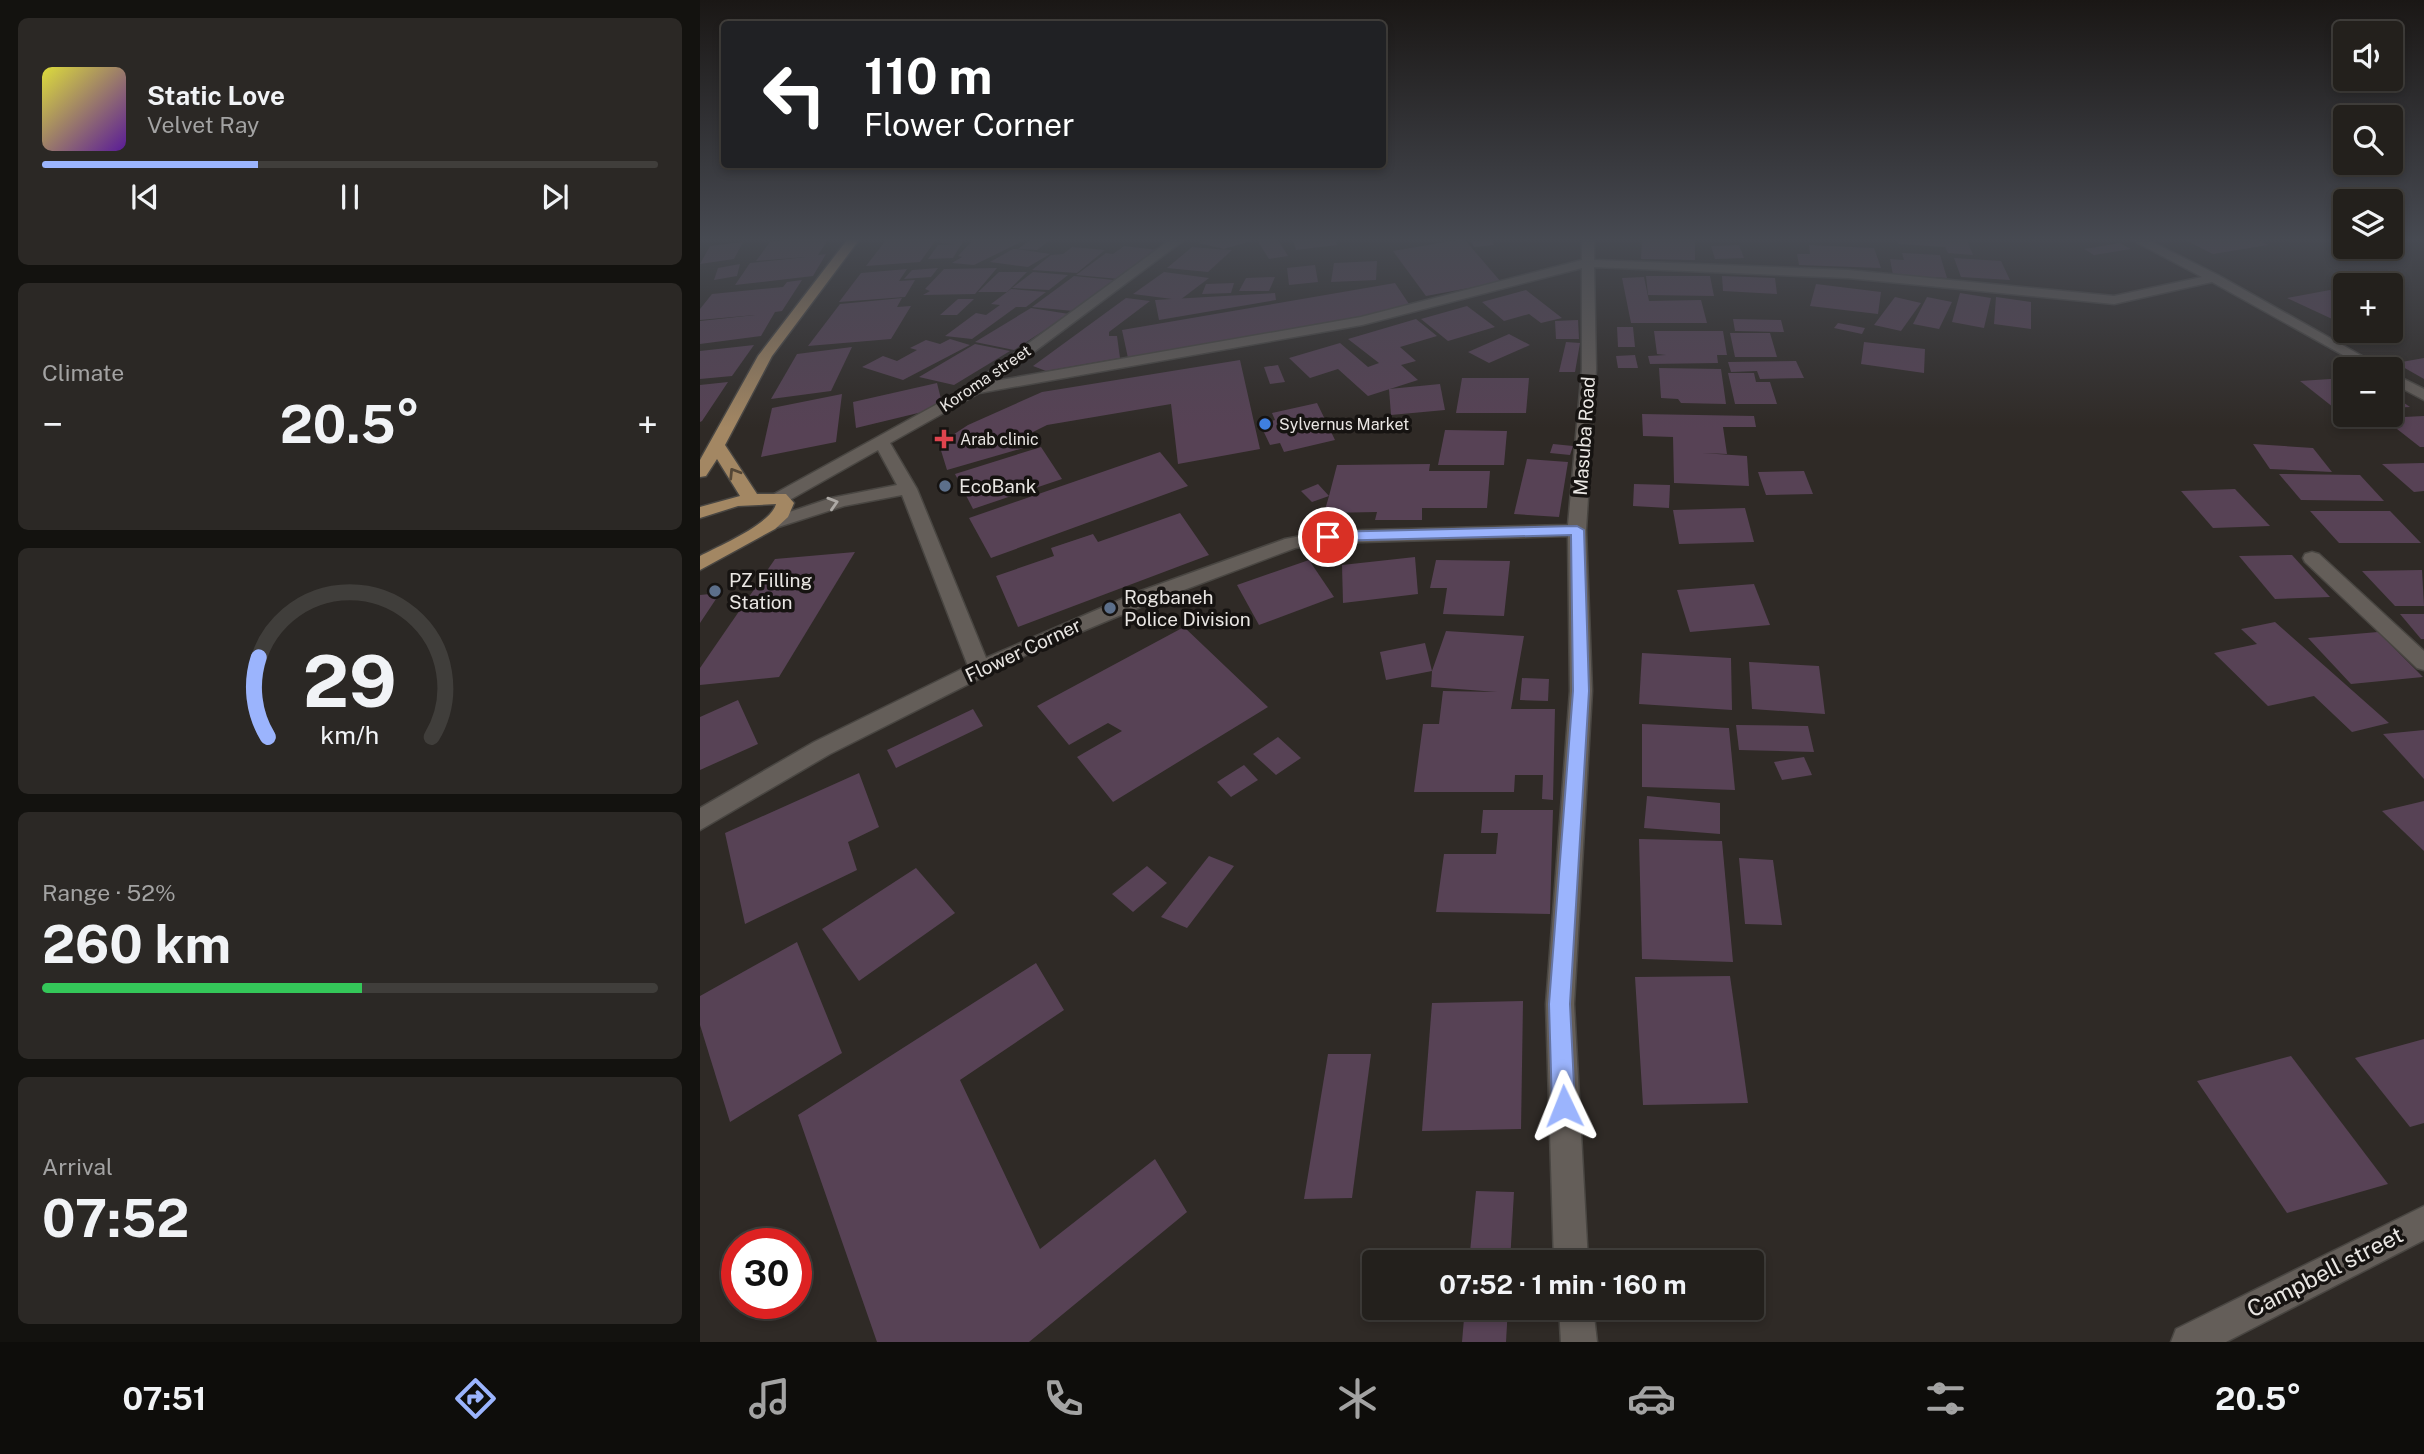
<!DOCTYPE html>
<html lang="en">
<head>
<meta charset="utf-8">
<style>
  :root { --surface:#23201c; --page:#2b2825; --text:#f1f3f6; --muted:#a3a3a3; --line:#403e3b; --accent:#9bb4fd }
  body { margin:0; font-family:"Public Sans",sans-serif; background:var(--page); color:var(--text); height:100vh; display:flex; flex-direction:column; font-size:26px; white-space:nowrap }
  * { box-sizing:border-box; margin:0 }
  p { font-size:23px; color:var(--muted) }
  .icon { flex:none; width:38px; height:38px; fill:none; stroke:currentColor; stroke-width:2; stroke-linecap:round; stroke-linejoin:round }
  .map { position:relative; flex:1; overflow:hidden }
  .panel { display:flex; flex-direction:column; gap:18px; padding:18px; background:#13120f; width:700px }
  .panel>* { flex:none }
  .top-card { position:absolute; left:21px; top:21px; width:665px; height:147px; border-radius:7px; box-shadow:0 4px 10px #0003,0 0 0 2px var(--line); background:#202124; color:#fff; overflow:hidden }
  .buttons { position:absolute; left:1633px; top:21px; display:grid; gap:14px }
  .buttons a { display:grid; place-items:center; width:70px; height:70px; border-radius:7px; background:var(--surface); box-shadow:0 4px 10px #0003,0 0 0 2px var(--line); font-size:35px }
  .speed { position:absolute; left:21px; top:1228px; display:flex; gap:14px; font-size:35px; font-weight:700; text-align:center }
  .speed>* { display:grid; place-content:center; width:91px; height:91px; border-radius:50%; background:var(--surface); box-shadow:0 4px 10px #0003,0 0 0 2px var(--line); line-height:1 }
  .speed .limit { border:10px solid #d22; background:#fff; color:#111 }
  .pin { position:absolute; display:grid; place-items:center; width:60px; height:60px; color:#fff; margin:-30px; border:4px solid #fff; border-radius:50%; box-shadow:0 2px 7px #0007 }
  .me { position:absolute; width:77px; margin:-38px; rotate:358deg; stroke-linejoin:round; filter:drop-shadow(0 0 5px #0008) }
  .turn { display:flex; align-items:center; gap:24px; height:147px; padding:0 28px; font-size:32px }
  .turn .icon { width:91px; height:91px; stroke-width:2.5 }
  .turn b { display:block; font-size:49px; line-height:60px }
  .big { font-size:52px; font-weight:700; line-height:1.1 }
  .panel .tile { flex:1; display:flex; flex-direction:column; justify-content:center; gap:10px; min-width:0; padding:0 24px; border-radius:10px; background:var(--page) }
  .panel .dial { align-items:center; gap:0 }
  .dial svg { height:182px; overflow:visible; fill:none; stroke:var(--line); stroke-width:7; stroke-linecap:round; text-anchor:middle }
  .dial text { fill:var(--text); stroke:none }
  .song { display:flex; align-items:center; gap:21px }
  .cover { width:84px; height:84px; border-radius:10px; background:linear-gradient(135deg,hsl(60 70% 55%),hsl(270 70% 35%)) }
  .played { height:7px; border-radius:4px; background:linear-gradient(90deg,var(--accent) 35%,var(--line) 35%) }
  .keys { display:flex; justify-content:space-around; direction:ltr }
  .heat { display:flex; justify-content:space-between; align-items:center; font-size:38px; direction:ltr }
  .charge { height:10px; border-radius:5px; background:linear-gradient(90deg,#34c759 52%,var(--line) 0) }
  .trip { position:absolute; left:662px; top:1250px; width:402px; height:70px; border-radius:7px; background:var(--surface); box-shadow:0 4px 10px #0003,0 0 0 2px var(--line); font-weight:700; line-height:70px; text-align:center }
  .menu { display:flex; height:112px; justify-content:space-around; align-items:center; background:#0e0d0b; color:var(--muted) }
  .menu .icon { width:49px; height:49px }
  .menu .current { color:var(--accent) }
  .menu b { font-size:32px; color:var(--text) }
  main { display:flex; flex:1; min-height:0 }
  .map>svg:first-child { display:block }
</style>
</head>
<body>
<main>
<section class="panel">
<div class="tile">
<div class="song"><i class="cover"></i><div><b>Static Love</b><p>Velvet Ray</p></div></div>
<div class="played"></div>
<div class="keys"><svg class="icon" aria-label="previous" viewBox="0 0 24 24"><path d="M18 5L8 12l10 7zM5 5v14"/></svg><svg class="icon" aria-label="pause" viewBox="0 0 24 24"><path d="M8 5v14M16 5v14"/></svg><svg class="icon" aria-label="next" viewBox="0 0 24 24"><path d="M6 5l10 7-10 7zM19 5v14"/></svg></div>
</div>
<div class="tile"><p>Climate</p>
<div class="heat"><a>−</a><b class="big">20.5°</b><a>+</a></div>
</div>
<div class="tile dial"><svg viewBox="0 0 100 80">
<path d="M14 69A42 42 0 1 1 86 69"/>
<path d="M14 69A42 42 0 0 1 10 34" stroke="#9bb4fd"/>
<text x="50" y="56" font-size="32" font-weight="700">29</text>
<text x="50" y="72" font-size="11">km/h</text>
</svg></div>
<div class="tile"><p>Range · 52%</p><b class="big">260 km</b><div class="charge"></div></div>
<div class="tile"><p>Arrival</p><b class="big">07:52</b></div>
</section>
<div class="map">
<svg width="1724" height="1342" viewBox="0 0 1724 1342">
  <rect width="100%" height="100%" fill="#2f2a26"/>
  <g fill="#574255">
    <polygon points="87,240 128,240 118,255 126,254 113,276 35,285 50,263 106,257 56,261 70,242"/>
    <polygon points="186,240 236,240 220,262 166,266"/>
    <polygon points="241,240 264,240 253,258 228,259 238,245 255,244 239,243"/>
    <polygon points="273,240 325,240 274,265 252,263 262,257 258,256"/>
    <polygon points="330,240 350,240 337,250 318,249"/>
    <polygon points="506,240 551,240 551,241 524,249 498,243"/>
    <polygon points="557,240 578,240 588,256 569,259"/>
    <polygon points="593,240 635,240 637,245 596,250"/>
    <polygon points="757,240 765,240 801,282 726,296 693,251"/>
    <polygon points="792,240 794,245 774,247 771,241"/>
    <polygon points="942,240 995,240 995,260 941,259"/>
    <polygon points="1196,240 1267,240 1273,255 1248,253 1245,247 1199,244"/>
    <polygon points="1485,240 1559,240 1568,245 1513,254"/>
    <polygon points="43,242 34,259 0,264 10,246"/>
    <polygon points="1420,243 1431,249 1394,255 1384,249"/>
    <polygon points="1039,245 1044,258 1015,259 1011,246"/>
    <polygon points="1109,245 1174,248 1181,268 1099,265 1097,254 1110,254"/>
    <polygon points="424,246 458,250 419,279 376,275 406,253 413,254"/>
    <polygon points="372,247 405,250 377,273 332,270 351,255 363,254"/>
    <polygon points="492,247 516,249 532,250 508,272 467,268"/>
    <polygon points="313,249 317,249 350,254 328,267 290,262"/>
    <polygon points="1202,253 1240,255 1247,278 1193,275 1190,259 1204,260"/>
    <polygon points="1254,258 1301,261 1310,280 1261,277"/>
    <polygon points="677,261 676,280 631,282 634,263"/>
    <polygon points="40,264 37,276 14,280 18,268"/>
    <polygon points="615,265 618,282 589,285 587,268"/>
    <polygon points="238,268 231,277 204,279 212,270"/>
    <polygon points="297,268 275,294 223,295 230,291 225,289 244,269"/>
    <polygon points="207,269 199,281 215,280 205,297 139,302 161,273"/>
    <polygon points="299,272 327,272 307,292 278,292"/>
    <polygon points="333,272 368,275 349,290 312,288"/>
    <polygon points="464,272 509,278 480,300 433,294"/>
    <polygon points="374,276 414,280 373,311 332,307"/>
    <polygon points="946,276 1010,276 1014,296 948,295"/>
    <polygon points="1022,276 1075,278 1077,294 1023,291"/>
    <polygon points="575,277 569,291 539,291 546,278"/>
    <polygon points="944,277 949,301 1001,300 1007,323 931,323 922,278"/>
    <polygon points="102,280 82,311 75,312 61,336 0,344 0,321 55,315 0,320 0,309 12,294 83,287 87,282"/>
    <polygon points="534,283 531,293 502,294 506,284"/>
    <polygon points="695,283 711,307 428,358 422,330"/>
    <polygon points="1116,284 1181,292 1178,314 1110,306"/>
    <polygon points="311,289 346,292 326,307 316,307 272,339 245,336 276,313 286,315 300,305 291,304"/>
    <polygon points="826,290 862,318 841,323 829,314 804,321 782,302"/>
    <polygon points="1630,290 1645,297 1645,325 1587,298"/>
    <polygon points="575,293 576,300 459,320 455,300"/>
    <polygon points="1260,293 1291,298 1284,328 1252,322"/>
    <polygon points="1195,297 1221,303 1201,331 1174,325"/>
    <polygon points="1227,297 1252,302 1239,329 1213,324"/>
    <polygon points="1296,297 1331,302 1331,329 1294,324"/>
    <polygon points="202,298 197,307 211,306 191,339 108,346 140,304"/>
    <polygon points="426,298 450,301 409,332 409,336 417,336 420,358 346,371 333,366"/>
    <polygon points="258,299 274,299 257,315 240,315"/>
    <polygon points="767,306 795,327 748,341 721,319"/>
    <polygon points="331,308 369,314 314,350 275,342"/>
    <polygon points="716,319 737,336 700,347 716,361 701,365 718,380 668,396 638,369 610,378 589,358 640,343 668,367 679,363 648,339"/>
    <polygon points="1033,319 1081,320 1084,332 1035,331"/>
    <polygon points="878,320 879,339 856,339 855,321"/>
    <polygon points="1138,323 1165,328 1162,334 1134,328"/>
    <polygon points="917,327 933,327 935,347 918,347"/>
    <polygon points="954,331 1023,331 1027,355 1017,355 1018,363 950,364 948,356 966,355 957,354"/>
    <polygon points="1030,333 1070,333 1077,357 1035,357"/>
    <polygon points="809,334 830,345 789,363 768,352"/>
    <polygon points="250,339 270,345 203,380 162,367 183,356 197,361 217,350 210,348 226,340 240,344"/>
    <polygon points="866,342 880,343 875,372 859,372"/>
    <polygon points="1164,342 1225,349 1224,373 1161,364"/>
    <polygon points="275,344 310,351 254,385 219,377"/>
    <polygon points="54,345 32,376 0,379 0,351"/>
    <polygon points="152,347 131,391 71,399 97,354"/>
    <polygon points="935,355 938,368 918,368 916,356"/>
    <polygon points="1724,358 1724,379 1696,363"/>
    <polygon points="540,360 560,449 478,464 471,404 347,425 323,437 327,447 247,470 239,444 268,425 342,392"/>
    <polygon points="1096,361 1104,378 1060,379 1057,371 1031,372 1028,362"/>
    <polygon points="578,365 585,382 570,384 564,367"/>
    <polygon points="959,368 1021,369 1026,404 981,403 978,399 961,398"/>
    <polygon points="1028,373 1054,373 1056,382 1070,382 1077,404 1035,404"/>
    <polygon points="762,378 829,378 826,413 756,413"/>
    <polygon points="1645,378 1645,411 1638,411 1600,381"/>
    <polygon points="28,382 2,421 0,422 0,385"/>
    <polygon points="237,383 243,407 156,428 153,402"/>
    <polygon points="740,384 745,410 691,415 689,389"/>
    <polygon points="1690,393 1710,407 1690,408"/>
    <polygon points="142,394 136,442 61,457 72,408"/>
    <polygon points="617,403 635,440 584,452 580,443 570,445 560,424 575,420 572,413"/>
    <polygon points="942,414 1054,416 1056,427 1023,427 1027,454 1002,453 1047,456 1049,486 974,483 973,437 943,436"/>
    <polygon points="1724,416 1724,447 1720,447 1683,418"/>
    <polygon points="745,430 807,431 804,465 738,465"/>
    <polygon points="853,444 873,446 870,455 850,453"/>
    <polygon points="1553,444 1613,448 1632,472 1570,469"/>
    <polygon points="341,447 362,479 273,509 255,474"/>
    <polygon points="460,452 488,486 291,558 269,518"/>
    <polygon points="827,459 868,462 859,517 814,514"/>
    <polygon points="1724,463 1724,491 1714,492 1682,464"/>
    <polygon points="730,464 729,471 790,471 787,508 722,508 722,520 675,520 677,512 624,513 629,496 612,502 601,491 618,484 629,496 637,465"/>
    <polygon points="1104,471 1113,494 1066,495 1058,472"/>
    <polygon points="1579,474 1660,475 1684,501 1601,500"/>
    <polygon points="934,484 970,485 969,508 933,506"/>
    <polygon points="1535,489 1570,526 1513,528 1481,491"/>
    <polygon points="1045,508 1054,542 979,544 973,510"/>
    <polygon points="1610,511 1690,511 1721,543 1639,543"/>
    <polygon points="480,513 509,555 318,627 296,576 354,556 351,548 393,534 398,542"/>
    <polygon points="155,552 79,677 0,685 0,668 75,559"/>
    <polygon points="1592,555 1630,597 1575,599 1539,556"/>
    <polygon points="715,557 718,594 643,603 642,565"/>
    <polygon points="609,560 634,597 559,625 537,585"/>
    <polygon points="736,560 810,561 804,616 743,614 747,588 730,588"/>
    <polygon points="1722,570 1724,606 1695,606 1662,571"/>
    <polygon points="1054,584 1070,625 990,632 977,590"/>
    <polygon points="20,593 0,623 0,595"/>
    <polygon points="1700,614 1724,614 1724,639 1721,639"/>
    <polygon points="1575,622 1689,723 1652,732 1614,696 1568,706 1514,653 1557,644 1541,629"/>
    <polygon points="484,627 568,707 413,802 377,757 422,731 408,723 369,745 337,706"/>
    <polygon points="746,631 824,636 811,709 855,709 853,800 842,799 843,775 815,775 814,792 714,792 723,724 739,724 743,691 797,692 731,687 732,671"/>
    <polygon points="1678,632 1723,677 1651,684 1608,638"/>
    <polygon points="725,643 732,671 686,680 680,652"/>
    <polygon points="942,653 1031,658 1032,710 939,704"/>
    <polygon points="1049,662 1119,666 1125,714 1052,709"/>
    <polygon points="822,678 849,679 848,701 820,700"/>
    <polygon points="38,700 58,744 0,770 0,717"/>
    <polygon points="273,709 283,726 196,768 187,750"/>
    <polygon points="942,724 1029,728 1035,790 942,787"/>
    <polygon points="1036,725 1108,726 1114,752 1039,750"/>
    <polygon points="1724,730 1724,779 1683,734"/>
    <polygon points="578,737 601,758 576,775 553,754"/>
    <polygon points="1104,757 1112,775 1082,780 1074,762"/>
    <polygon points="544,765 558,780 531,797 517,782"/>
    <polygon points="159,773 179,827 148,842 157,870 45,924 25,833"/>
    <polygon points="947,796 1020,803 1020,834 944,828"/>
    <polygon points="1724,801 1724,851 1682,811"/>
    <polygon points="783,810 853,810 850,914 736,912 744,854 796,854 798,833 781,833"/>
    <polygon points="939,839 1022,841 1033,962 942,959"/>
    <polygon points="509,856 534,866 487,928 461,917"/>
    <polygon points="1039,858 1073,860 1082,925 1045,924"/>
    <polygon points="447,866 467,883 433,912 412,894"/>
    <polygon points="216,868 255,913 159,981 122,929"/>
    <polygon points="97,942 142,1053 30,1122 0,1025 0,996"/>
    <polygon points="336,963 364,1010 260,1080 340,1249 455,1159 487,1212 329,1342 177,1342 98,1115"/>
    <polygon points="1030,976 1048,1103 943,1105 935,977"/>
    <polygon points="823,1001 821,1129 722,1131 732,1003"/>
    <polygon points="1724,1039 1724,1123 1710,1127 1655,1058"/>
    <polygon points="628,1054 671,1054 652,1198 604,1199"/>
    <polygon points="1591,1056 1688,1184 1587,1213 1497,1081"/>
    <polygon points="776,1191 814,1192 810,1262 769,1262"/>
    <polygon points="765,1307 808,1307 806,1342 762,1342"/>
  </g>
  <g fill="none" stroke-linecap="round" stroke-linejoin="round">
    <defs>
      <g id="street">
        <path d="M470,240H484L295,381L661,317L882,260V240H894V260L1148,270L1414,296L1502,277L1432,240H1448L1518,275L1685,369H1668L1512,282L1414,304L1148,278L894,267L896,369L886,530L892,691L874,1004L888,1262H854L846,1004L870,691L868,536L628,543L595,548L452,602L328,654L130,754L0,830V808L114,742L268,666L202,495L144,506L69,530L60,525L63,521L131,498L197,485L178,450L86,502H74L71,498L74,494L270,386ZM882,268V369L868,525L628,531L585,539L438,592L286,658L217,489L190,443L279,393L662,325Z"/>
        <polygon points="1690,372 1724,389 1724,400 1690,382"/>
        <polygon points="1612,552 1619,554 1724,651 1724,670 1717,668 1605,562 1603,558 1605,554"/>
        <polygon points="1724,1206 1724,1240 1526,1342 1471,1342 1476,1329"/>
        <polygon points="859,1307 893,1307 897,1342 861,1342"/>
      </g>
      <path id="primary" d="M147,240H159L72,356L25,445L57,494H86L94,503L88,517L75,529L0,570V556C19,546 71,524 76,504L38,506L0,518V507L40,496L17,459L6,476L0,477V460L58,356Z"/>
    </defs>
    <use href="#street" stroke="#494642" stroke-width="3"/>
    <use href="#primary" stroke="#494642" stroke-width="3"/>
    <use href="#street" fill="#645e59" fill-rule="evenodd"/>
    <use href="#primary" fill="#a38763" fill-rule="evenodd"/>
  </g>
  <defs><path id="oneway-chevron" d="M-2-3.5L2.5 0L-2 3.5" fill="none" stroke-width="1.6" stroke-linecap="round" stroke-linejoin="round" transform="scale(1.75)"/></defs>
  <use stroke="#554736" href="#oneway-chevron" transform="translate(34 473) rotate(-122)"/>
  <use stroke="#ada9a5" href="#oneway-chevron" transform="translate(133 503) rotate(-17)"/>
  <linearGradient id="sky" x2="0" y2="1"><stop stop-color="#1a1715"/><stop offset="0.56" stop-color="#474a52"/><stop offset="1" stop-color="#474a52" stop-opacity="0"/></linearGradient>
  <rect width="1724" height="428" fill="url(#sky)"/>
  <polygon fill="#9bb4fd" stroke="#6575a4" stroke-width="2" points="877,526 884,530 889,691 870,1004 875,1106 872,1114 864,1117 856,1114 852,1106 849,1004 873,691 871,535 628,541 621,537 628,532"/>
  <circle fill="#3f7fe0" stroke="#161311" stroke-width="2.5" cx="565" cy="424" r="7"/>
  <path fill="#e0444e" stroke="#161311" stroke-width="2.5" d="M240.5 428.5h7v7h7v7h-7v7h-7v-7h-7v-7h7z"/>
  <g fill="#5c6f8a" stroke="#161311" stroke-width="2.5">
    <circle cx="245" cy="486" r="7"/>
    <circle cx="15" cy="591" r="7"/>
    <circle cx="410" cy="608" r="7"/>
  </g>
  <g text-anchor="middle" stroke-width="7" stroke-linejoin="round" paint-order="stroke">
    <g font-size="16" fill="#e9e6e3" stroke="#161311">
      <text transform="translate(285 378) rotate(-34)" y="6">Koroma street</text>
    </g>
    <g font-size="16" fill="#e9e6e3" stroke="#161311" text-anchor="start">
      <text x="579" y="430">Sylvernus Market</text>
      <text x="260" y="445">Arab clinic</text>
    </g>
    <g font-size="19" fill="#e9e6e3" stroke="#161311">
      <text transform="translate(884 436) rotate(-86)" y="7">Masuba Road</text>
      <text transform="translate(323 650) rotate(-25)" y="7">Flower Corner</text>
    </g>
    <g font-size="19" fill="#e9e6e3" stroke="#161311" text-anchor="start">
      <text x="259" y="493">EcoBank</text>
      <text x="29" y="587">PZ Filling<tspan x="29" dy="22">Station</tspan></text>
      <text x="424" y="604">Rogbaneh<tspan x="424" dy="22">Police Division</tspan></text>
    </g>
    <g font-size="23" fill="#e9e6e3" stroke="#161311">
      <text transform="translate(1625 1272) rotate(-27)" y="8">Campbell street</text>
    </g>
  </g>
</svg>
<div class="buttons">
<a><svg class="icon" aria-label="sound" viewBox="0 0 24 24"><path d="M4 9h4l5-4v14l-5-4H4zM17 9q2 3 0 6"/></svg></a>
<a><svg class="icon" aria-label="search" viewBox="0 0 24 24"><circle cx="10" cy="10" r="6"/><path d="M15 15l6 6"/></svg></a>
<a><svg class="icon" aria-label="layers" viewBox="0 0 24 24"><path d="M12 4l9 5-9 5-9-5zM3 14l9 5 9-5"/></svg></a>
<a>+</a>
<a>−</a>
</div>
<div class="speed"><div class="limit">30</div></div>
<div class="pin" style="left:628px;top:537px;background:#d93025"><svg class="icon" aria-label="arrive" viewBox="0 0 24 24"><path d="M6 21V4h12l-3 4 3 4H6"/></svg></div>
<svg class="me" style="left:864px;top:1106px" viewBox="-20 -20 40 40"><path d="M0-17L14 15 0 8-14 15z" fill="#9bb4fd" stroke="#fff" stroke-width="4"/></svg>
<div class="trip">07:52 · 1 min · 160 m</div>
<div class="top-card">
<div class="turn"><svg class="icon" aria-label="left" viewBox="0 0 24 24"><path d="M17 20v-9H6M10 6l-5 5 5 5"/></svg><div><b>110 m</b>Flower Corner</div></div>
</div>
</div>
</main>
<nav class="menu">
<b>07:51</b>
<svg class="icon current" aria-label="directions" viewBox="0 0 24 24"><path d="M12 3l9 9-9 9-9-9zM9 14v-3h6M13 9l2 2-2 2"/></svg>
<svg class="icon" aria-label="music" viewBox="0 0 24 24"><path d="M9 18V5l10-2v13"/><circle cx="6" cy="18" r="3"/><circle cx="16" cy="16" r="3"/></svg>
<svg class="icon" aria-label="phone" viewBox="0 0 24 24"><path d="M5 4h4l2 5-3 2q2 4 5 5l2-3 5 2v4C11 20 4 13 5 4z"/></svg>
<svg class="icon" aria-label="climate" viewBox="0 0 24 24"><path d="M12 3v18M4 7l16 10M4 17L20 7"/></svg>
<svg class="icon" aria-label="car" viewBox="0 0 24 24"><path d="M5 17H2v-5l4-1 3-4h7l3 4 3 1v5h-3M9 17h6M6 11h13"/><circle cx="7" cy="17" r="2"/><circle cx="17" cy="17" r="2"/></svg>
<svg class="icon" aria-label="filters" viewBox="0 0 24 24"><path d="M4 7h16M4 17h16"/><circle cx="9" cy="7" r="2"/><circle cx="15" cy="17" r="2"/></svg>
<b>20.5°</b>
</nav>
</body>
</html>
